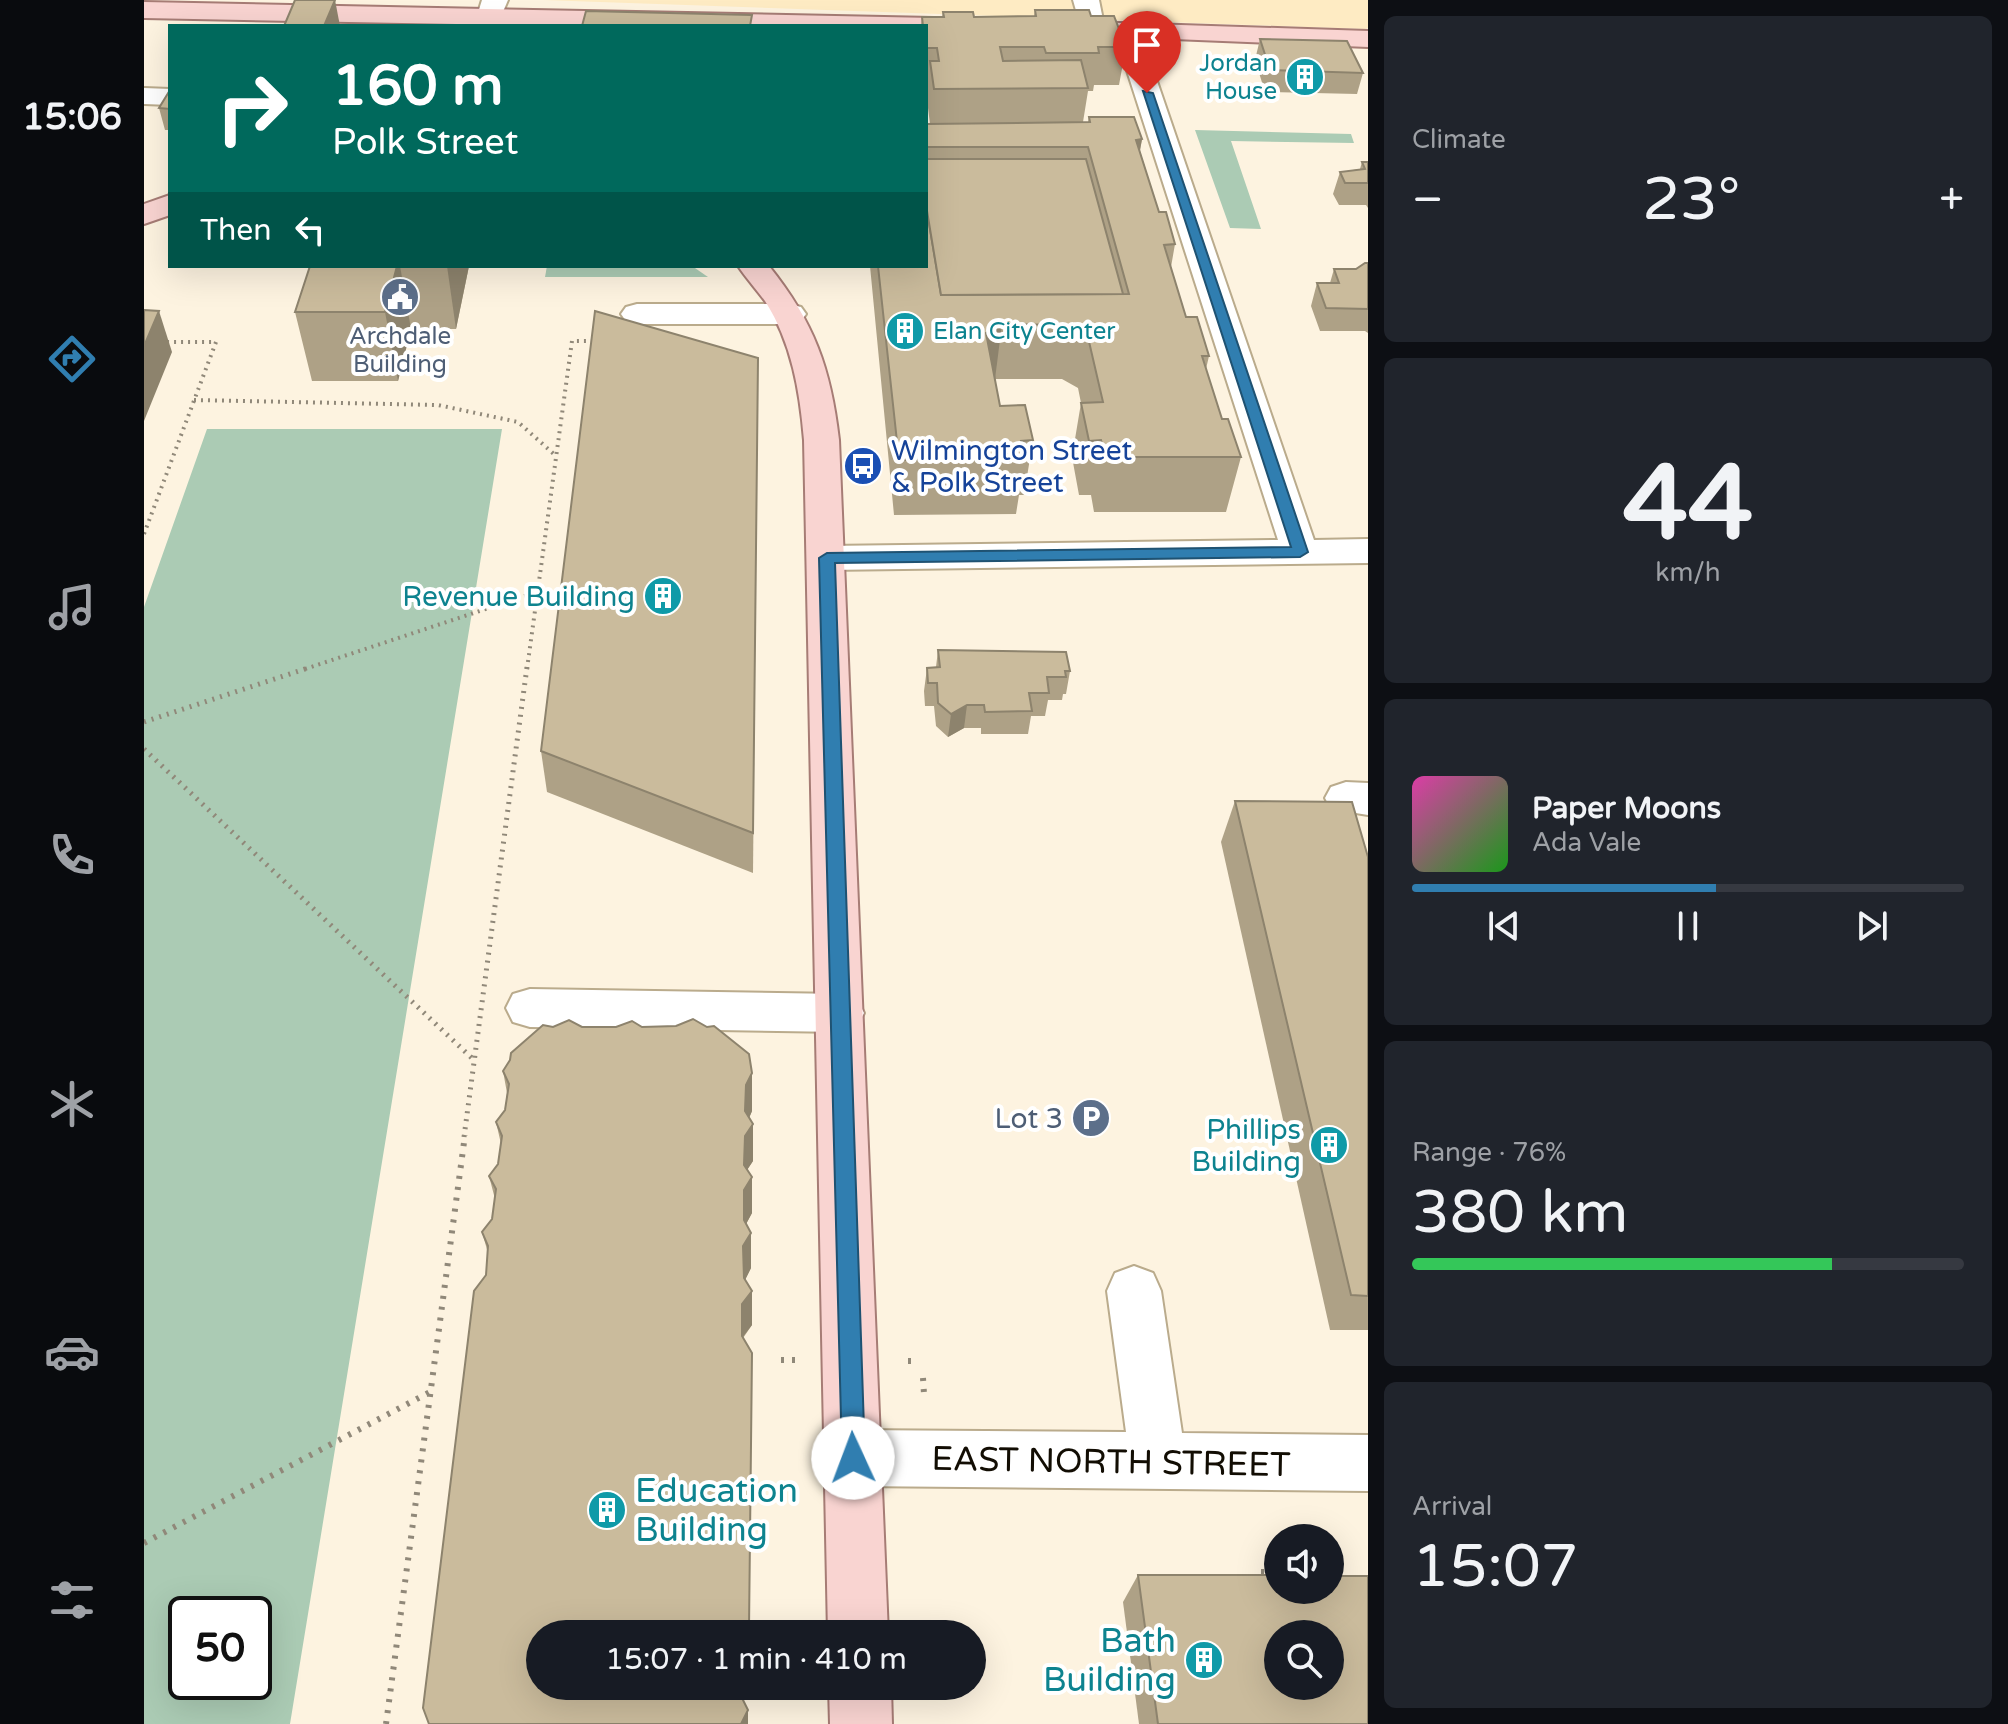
<!DOCTYPE html>
<html lang="en">
<head>
<meta charset="utf-8">
<style>
  :root { --surface:#171b24; --page:#20242c; --text:#f1f3f6; --muted:#9ea1a6; --line:#363941; --accent:#307eb0 }
  body { margin:0; font-family:"Varela Round",sans-serif; background:var(--page); color:var(--text); height:100vh; display:flex; flex-direction:column; font-size:30px; white-space:nowrap }
  * { box-sizing:border-box; margin:0 }
  p { font-size:26px; color:var(--muted) }
  .icon { flex:none; width:44px; height:44px; fill:none; stroke:currentColor; stroke-width:2; stroke-linecap:round; stroke-linejoin:round }
  .map { position:relative; flex:1; overflow:hidden }
  .side { display:flex; flex-direction:column; gap:16px; padding:16px; background:#0d0f14; width:640px }
  .side>* { flex:none }
  .hud { position:absolute; left:24px; top:24px; width:760px; height:244px; border-radius:0px; box-shadow:0 8px 32px #0002; background:#00695c; color:#fff; overflow:hidden }
  .buttons { position:absolute; left:1120px; top:1524px; display:grid; gap:16px }
  .buttons a { display:grid; place-items:center; width:80px; height:80px; border-radius:50%; background:var(--surface); box-shadow:0 8px 32px #0002; font-size:40px }
  .speed { position:absolute; left:24px; top:1596px; display:flex; gap:16px; font-size:40px; font-weight:700; text-align:center }
  .speed>* { display:grid; place-content:center; width:104px; height:104px; border-radius:50%; background:var(--surface); box-shadow:0 8px 32px #0002; line-height:1 }
  .speed .limit { border:4px solid #111; border-radius:12px; background:#fff; color:#111 }
  .pin { position:absolute; display:grid; place-items:center; width:68px; height:68px; color:#fff; margin:-82px -34px; border-radius:50% 50% 50% 0; rotate:-45deg; box-shadow:0 0 8px #0007 }
  .pin .icon { rotate:45deg }
  .me { position:absolute; width:88px; margin:-44px; rotate:358deg; stroke-linejoin:round; filter:drop-shadow(0 0 6px #0008) }
  .turn { display:flex; align-items:center; gap:28px; height:168px; padding:0 32px; font-size:36px }
  .turn .icon { width:104px; height:104px; stroke-width:2.5 }
  .turn b { display:block; font-size:56px; line-height:68px }
  .then { display:flex; align-items:center; height:76px; padding:0 32px; background:#0003; gap:16px; font-size:30px }
  .big { font-size:60px; font-weight:600; line-height:1.1 }
  .side .widget { flex:1; display:flex; flex-direction:column; justify-content:center; gap:12px; min-width:0; padding:0 28px; border-radius:12px; background:var(--page) }
  .side .dial { align-items:center; gap:0 }
  .dial b { font-size:104px; line-height:1 }
  .song { display:flex; align-items:center; gap:24px }
  .cover { width:96px; height:96px; border-radius:12px; background:linear-gradient(135deg,hsl(320 70% 55%),hsl(120 70% 35%)) }
  .played { height:8px; border-radius:4px; background:linear-gradient(90deg,var(--accent) 55%,var(--line) 55%) }
  .keys { display:flex; justify-content:space-around; direction:ltr }
  .heat { display:flex; justify-content:space-between; align-items:center; font-size:44px; direction:ltr }
  .charge { height:12px; border-radius:6px; background:linear-gradient(90deg,#34c759 76%,var(--line) 0) }
  .trip { position:absolute; left:382px; top:1620px; width:460px; height:80px; border-radius:40px; background:var(--surface); box-shadow:0 8px 32px #0002; font-weight:600; line-height:80px; text-align:center }
  main { display:flex; flex:1; min-height:0 }
  .tab-bar { display:flex; flex-direction:column; width:144px; justify-content:space-around; align-items:center; background:#090b0e; color:var(--muted) }
  .tab-bar .icon { width:56px; height:56px }
  .tab-bar .active { color:var(--accent) }
  .tab-bar b { font-size:36px; color:var(--text) }
  .map>svg:first-child { display:block }
</style>
</head>
<body>
<main>
<nav class="tab-bar">
<b>15:06</b>
<svg class="icon active" aria-label="directions" viewBox="0 0 24 24"><path d="M12 3l9 9-9 9-9-9zM9 14v-3h6M13 9l2 2-2 2"/></svg>
<svg class="icon" aria-label="music" viewBox="0 0 24 24"><path d="M9 18V5l10-2v13"/><circle cx="6" cy="18" r="3"/><circle cx="16" cy="16" r="3"/></svg>
<svg class="icon" aria-label="phone" viewBox="0 0 24 24"><path d="M5 4h4l2 5-3 2q2 4 5 5l2-3 5 2v4C11 20 4 13 5 4z"/></svg>
<svg class="icon" aria-label="climate" viewBox="0 0 24 24"><path d="M12 3v18M4 7l16 10M4 17L20 7"/></svg>
<svg class="icon" aria-label="car" viewBox="0 0 24 24"><path d="M5 17H2v-5l4-1 3-4h7l3 4 3 1v5h-3M9 17h6M6 11h13"/><circle cx="7" cy="17" r="2"/><circle cx="17" cy="17" r="2"/></svg>
<svg class="icon" aria-label="filters" viewBox="0 0 24 24"><path d="M4 7h16M4 17h16"/><circle cx="9" cy="7" r="2"/><circle cx="15" cy="17" r="2"/></svg>
</nav>
<div class="map">
<svg width="1224" height="1724" viewBox="0 0 1224 1724">
  <rect width="100%" height="100%" fill="#fdf3e0"/>
  <polygon fill="#feebc3" points="399,0 1224,0 1224,28 1221,29"/>
  <g fill="#abcbb4" fill-rule="evenodd">
    <polygon points="1051,130 1207,134 1210,143 1087,141 1117,229 1086,228"/>
    <polygon points="403,266 548,266 564,277 401,277"/>
    <path d="M63,429H358L146,1724H0V607ZM110,1614V1682H42V1614Z"/>
  </g>
  <g fill="none" stroke-linecap="round" stroke-linejoin="round">
    <defs>
      <g id="minor">
        <polygon points="338,0 364,0 355,21 337,21 333,16"/>
        <polygon points="929,0 955,0 961,30 957,35 939,35"/>
        <polygon points="988,22 997,25 1001,30 1002,49 1170,540 1224,539 1224,563 683,570 670,567 664,558 670,549 683,546 1134,540 976,49 975,30 979,25"/>
        <polygon points="0,88 26,89 26,105 0,104"/>
        <polygon points="493,304 646,304 657,307 662,314 657,321 646,324 493,324 482,321 477,314 482,307"/>
        <polygon points="1202,782 1224,783 1224,815 1187,809 1181,798 1187,787"/>
        <polygon points="386,989 696,994 713,999 720,1013 713,1027 696,1032 386,1027 369,1022 362,1008 369,994"/>
        <polygon points="990,1266 1009,1273 1017,1291 1038,1433 1224,1435 1224,1491 709,1486 689,1478 680,1458 689,1438 709,1430 982,1432 963,1291 971,1273"/>
      </g>
      <g id="major">
        <polygon points="0,2 838,19 847,22 851,27 847,32 782,34 782,26 411,26 0,18"/>
        <polygon points="915,21 1224,31 1224,47 906,34 902,29 906,24"/>
        <polygon points="26,195 26,215 0,224 0,204"/>
        <path d="M594,266H625C670,322 687,369 695,440L744,1634H684L660,440C656,392 648,343 621,301C612,289 602,278 594,266Z"/>
        <polygon points="685,1686 747,1686 748,1724 686,1724"/>
      </g>
    </defs>
    <use href="#minor" stroke="#baab8c" stroke-width="4"/>
    <use href="#major" stroke="#a67c75" stroke-width="4"/>
    <g stroke="#908879" stroke-width="4" stroke-dasharray="2 5" stroke-linecap="butt">
      <polyline points="50,400 294,405 374,422 411,455"/>
      <polyline points="0,534 72,342 21,342"/>
      <polyline points="161,669 393,592"/>
      <polyline points="383,669 428,341 452,341"/>
    </g>
    <g stroke="#908879" stroke-width="5" stroke-dasharray="2 6" stroke-linecap="butt">
      <polyline points="0,722 167,667"/>
      <polyline points="0,749 331,1061"/>
      <polyline points="320,1137 383,667"/>
    </g>
    <g stroke="#908879" stroke-width="6" stroke-dasharray="3 8" stroke-linecap="butt">
      <polyline points="637,1360 656,1360"/>
      <polyline points="764,1361 774,1361"/>
      <polyline points="779,1378 780,1394"/>
      <polyline points="0,1543 286,1392"/>
      <polyline points="1117,1572 1134,1572"/>
      <polyline points="242,1724 321,1135"/>
    </g>
    <use href="#minor" fill="#fff" fill-rule="evenodd"/>
    <use href="#major" fill="#f9d4d1" fill-rule="evenodd"/>
  </g>
  <g fill="#aea186">
    <polygon points="891,10 947,16 982,47 975,85 950,85 949,91 944,91 939,122 944,122 945,117 998,139 996,151 1015,212 1031,244 1027,267 1042,317 1065,356 1062,369 1078,419 1097,457 1082,512 950,512 947,495 935,495 928,457 937,403 934,388 918,379 851,379 856,406 889,440 880,495 875,495 872,514 750,515 726,266 782,266 782,124 786,124 783,100 784,86 782,86 782,26 777,26 778,17 798,17 799,12 830,17 890,16"/>
    <polygon points="1116,39 1219,73 1213,94 1121,92 1111,60"/>
    <polygon points="26,90 26,137 24,130 21,130 15,108"/>
    <polygon points="1218,162 1224,162 1224,208 1222,205 1195,205 1189,194 1196,172 1216,169"/>
    <polygon points="1224,263 1224,333 1221,331 1176,331 1167,306 1173,283 1186,283 1190,269 1212,269"/>
    <polygon points="166,266 325,266 312,329 267,329 254,381 168,381 151,312"/>
    <polygon points="614,358 609,873 403,792 397,751"/>
    <polygon points="794,650 926,671 922,694 919,694 918,700 904,700 901,716 887,716 884,734 837,734 837,728 820,728 804,737 792,726 790,706 781,706 780,691 783,668 792,667"/>
    <polygon points="1091,801 1224,857 1224,1330 1186,1330 1077,842"/>
    <polygon points="409,1027 498,1027 608,1073 608,1111 605,1118 609,1161 603,1170 608,1177 608,1213 602,1224 607,1268 601,1280 608,1291 608,1325 396,1634 595,1693 604,1710 604,1724 285,1724 342,1275 344,1253 338,1232 348,1219 351,1199 345,1176 354,1164 357,1144 352,1122 361,1110 363,1093 359,1071"/>
    <polygon points="994,1575 1224,1724 995,1724 979,1602"/>
  </g>
  <g fill="#8d836d">
    <polygon points="191,0 196,26 180,26"/>
    <polygon points="998,139 988,191 992,140"/>
    <polygon points="253,266 256,266 267,329 254,381 241,312"/>
    <polygon points="303,266 325,266 312,329"/>
    <polygon points="15,311 28,352 0,421 0,346"/>
    <polygon points="858,324 851,379 842,333"/>
    <polygon points="823,705 820,728 804,737 807,714"/>
    <polygon points="608,1073 608,1111 603,1123 609,1124 609,1161 601,1173 608,1177 608,1213 601,1226 607,1233 607,1268 600,1282 608,1291 608,1325 598,1338 601,1111 602,1085"/>
    <polygon points="604,1710 604,1724 597,1724"/>
  </g>
  <g fill="#cabb9c" stroke="#8d836d" stroke-width="2" fill-rule="evenodd">
    <polygon points="151,0 191,0 180,26 140,26"/>
    <polygon points="891,10 945,10 947,16 970,16 982,47 954,47 955,53 902,53 900,47 856,47 859,61 937,60 944,88 790,89 786,61 795,61 793,48 782,48 782,26 779,26 778,17 800,17 799,12 829,12 830,17 892,16"/>
    <polygon points="442,11 608,15 606,26 438,26"/>
    <polygon points="1116,39 1203,41 1219,73 1126,70"/>
    <polygon points="26,90 26,109 15,108"/>
    <polygon points="945,117 990,117 998,139 992,140 1015,212 1022,212 1031,244 1020,245 1042,317 1053,317 1065,356 1058,356 1078,419 1084,419 1097,457 961,457 957,440 945,441 937,403 959,402 943,333 926,325 858,324 842,333 856,406 881,405 889,440 877,441 880,459 755,460 734,266 782,266 782,205 797,295 985,294 944,147 782,147 782,124 946,122"/>
    <polygon points="782,159 942,159 979,294 797,295 782,205"/>
    <polygon points="1218,162 1224,162 1224,183 1201,183 1196,172 1221,169"/>
    <polygon points="1221,263 1224,263 1224,309 1182,308 1173,283 1195,283 1190,269 1212,269"/>
    <polygon points="166,266 253,266 241,312 151,312"/>
    <polygon points="0,310 15,311 0,346"/>
    <polygon points="451,311 614,358 609,833 397,751"/>
    <polygon points="794,650 922,652 926,671 921,671 922,677 903,677 905,693 885,693 888,711 841,712 840,705 823,705 807,714 794,703 793,683 784,683 783,668 796,667"/>
    <polygon points="1091,801 1208,802 1224,857 1224,1296 1207,1295"/>
    <polygon points="549,1019 563,1027 570,1026 605,1054 608,1073 602,1085 601,1111 609,1124 601,1136 600,1165 608,1177 600,1190 600,1220 607,1233 599,1246 600,1278 608,1291 598,1304 598,1336 608,1353 605,1629 603,1634 396,1634 396,1686 595,1686 595,1692 604,1710 597,1724 285,1724 279,1708 330,1291 342,1275 344,1246 338,1232 348,1219 352,1189 345,1176 354,1164 358,1136 352,1122 361,1110 365,1084 359,1071 366,1060 367,1053 399,1025 409,1027 425,1020 438,1027 472,1027 488,1021 498,1027 532,1026"/>
    <path d="M994,1575H1134V1590H1186V1576H1224V1724H1014ZM1134,1634H1186V1686H1134Z"/>
  </g>
  <polygon fill="#307eb0" stroke="#1f5272" stroke-width="2" points="999,91 1009,93 1164,552 1156,557 691,563 721,1458 718,1466 709,1469 701,1466 698,1458 675,558 683,553 1147,547"/>
  <defs>
    <symbol id="building-disc" viewBox="-11 -11 22 22"><circle r="9.5" fill="#0f9aa8" stroke="#fff"/><path d="M-4-6H4V6H1V3H-1V6H-4ZM-2.5-4.3h1.7v1.8h-1.7ZM.8-4.3h1.7v1.8H.8ZM-2.5-1h1.7V.8h-1.7ZM.8-1h1.7V.8H.8Z" fill="#fff"/></symbol>
    <symbol id="civic-disc" viewBox="-11 -11 22 22"><circle r="9.5" fill="#5c6f8a" stroke="#fff"/><path d="M-.6-6.5H3V-4.5H.6V-3L4-1V1h2V6H-6V1h2V-1L-.6-3ZM-1.2 2.5V6h2.4V2.5Z" fill="#fff"/></symbol>
    <symbol id="bus-disc" viewBox="-11 -11 22 22"><circle r="9.5" fill="#1a4fb4" stroke="#fff"/><path d="M-5-6H5V4H4V6H2V4H-2V6H-4V4H-5ZM-3.5-4V0h7V-4ZM-3.5 1.2v1.5H-2V1.2ZM2 1.2v1.5H3.5V1.2Z" fill="#fff"/></symbol>
    <symbol id="parking-disc" viewBox="-11 -11 22 22"><circle r="9.5" fill="#5c6f8a" stroke="#fff"/><path d="M-3.5-5.5H1a3.5 3.5 0 0 1 0 7H-1V5.5H-3.5ZM-1-3.4V-.6H.8a1.4 1.4 0 0 0 0-2.8Z" fill="#fff"/></symbol>
  </defs>
  <g fill-rule="evenodd">
    <use href="#building-disc" x="1139" y="55" width="44" height="44"/>
    <use href="#civic-disc" x="234" y="275" width="44" height="44"/>
    <use href="#building-disc" x="739" y="309" width="44" height="44"/>
    <use href="#bus-disc" x="697" y="444" width="44" height="44"/>
    <use href="#building-disc" x="497" y="574" width="44" height="44"/>
    <use href="#parking-disc" x="925" y="1096" width="44" height="44"/>
    <use href="#building-disc" x="1163" y="1123" width="44" height="44"/>
    <use href="#building-disc" x="441" y="1488" width="44" height="44"/>
    <use href="#building-disc" x="1038" y="1638" width="44" height="44"/>
  </g>
  <g text-anchor="middle" stroke-width="8" stroke-linejoin="round" paint-order="stroke">
    <g font-size="24" fill="#0d838f" stroke="#fff" text-anchor="end">
      <text x="1133" y="71">Jordan<tspan x="1133" dy="28">House</tspan></text>
      <text x="789" y="339" text-anchor="start">Elan City Center</text>
    </g>
    <g font-size="24" fill="#4e5e75" stroke="#fff">
      <text x="256" y="344">Archdale<tspan x="256" dy="28">Building</tspan></text>
    </g>
    <g font-size="28" fill="#164399" stroke="#fff" text-anchor="start">
      <text x="747" y="460">Wilmington Street<tspan x="747" dy="32">&amp; Polk Street</tspan></text>
    </g>
    <g font-size="28" fill="#0d838f" stroke="#fff" text-anchor="end">
      <text x="491" y="606">Revenue Building</text>
      <text x="1157" y="1139">Phillips<tspan x="1157" dy="32">Building</tspan></text>
    </g>
    <g font-size="28" fill="#4e5e75" stroke="#fff" text-anchor="end">
      <text x="919" y="1128">Lot 3</text>
    </g>
    <g font-size="34" fill="#120d03" stroke="#fff">
      <text transform="translate(967 1461) rotate(1)" y="12">EAST NORTH STREET</text>
    </g>
    <g font-size="34" fill="#0d838f" stroke="#fff" text-anchor="start">
      <text x="491" y="1502">Education<tspan x="491" dy="39">Building</tspan></text>
      <text x="1032" y="1652" text-anchor="end">Bath<tspan x="1032" dy="39">Building</tspan></text>
    </g>
  </g>
</svg>
<div class="buttons">
<a><svg class="icon" aria-label="sound" viewBox="0 0 24 24"><path d="M4 9h4l5-4v14l-5-4H4zM17 9q2 3 0 6"/></svg></a>
<a><svg class="icon" aria-label="search" viewBox="0 0 24 24"><circle cx="10" cy="10" r="6"/><path d="M15 15l6 6"/></svg></a>
</div>
<div class="speed"><div class="limit">50</div></div>
<div class="pin" style="left:1003px;top:93px;background:#d93025"><svg class="icon" aria-label="arrive" viewBox="0 0 24 24"><path d="M6 21V4h12l-3 4 3 4H6"/></svg></div>
<svg class="me" style="left:709px;top:1458px" viewBox="-20 -20 40 40"><circle r="19" fill="#fff"/><path d="M0-13L10 11 0 6-10 11z" fill="#307eb0"/></svg>
<div class="trip">15:07 · 1 min · 410 m</div>
<div class="hud">
<div class="turn"><svg class="icon" aria-label="right" viewBox="0 0 24 24"><path d="M7 20v-9h11M14 6l5 5-5 5"/></svg><div><b>160 m</b>Polk Street</div></div>
<div class="then">Then<svg class="icon" aria-label="left" viewBox="0 0 24 24"><path d="M17 20v-9H6M10 6l-5 5 5 5"/></svg></div>
</div>
</div>
<section class="side">
<div class="widget"><p>Climate</p>
<div class="heat"><a>−</a><b class="big">23°</b><a>+</a></div>
</div>
<div class="widget dial"><b>44</b><p>km/h</p></div>
<div class="widget">
<div class="song"><i class="cover"></i><div><b>Paper Moons</b><p>Ada Vale</p></div></div>
<div class="played"></div>
<div class="keys"><svg class="icon" aria-label="previous" viewBox="0 0 24 24"><path d="M18 5L8 12l10 7zM5 5v14"/></svg><svg class="icon" aria-label="pause" viewBox="0 0 24 24"><path d="M8 5v14M16 5v14"/></svg><svg class="icon" aria-label="next" viewBox="0 0 24 24"><path d="M6 5l10 7-10 7zM19 5v14"/></svg></div>
</div>
<div class="widget"><p>Range · 76%</p><b class="big">380 km</b><div class="charge"></div></div>
<div class="widget"><p>Arrival</p><b class="big">15:07</b></div>
</section>
</main>
</body>
</html>
